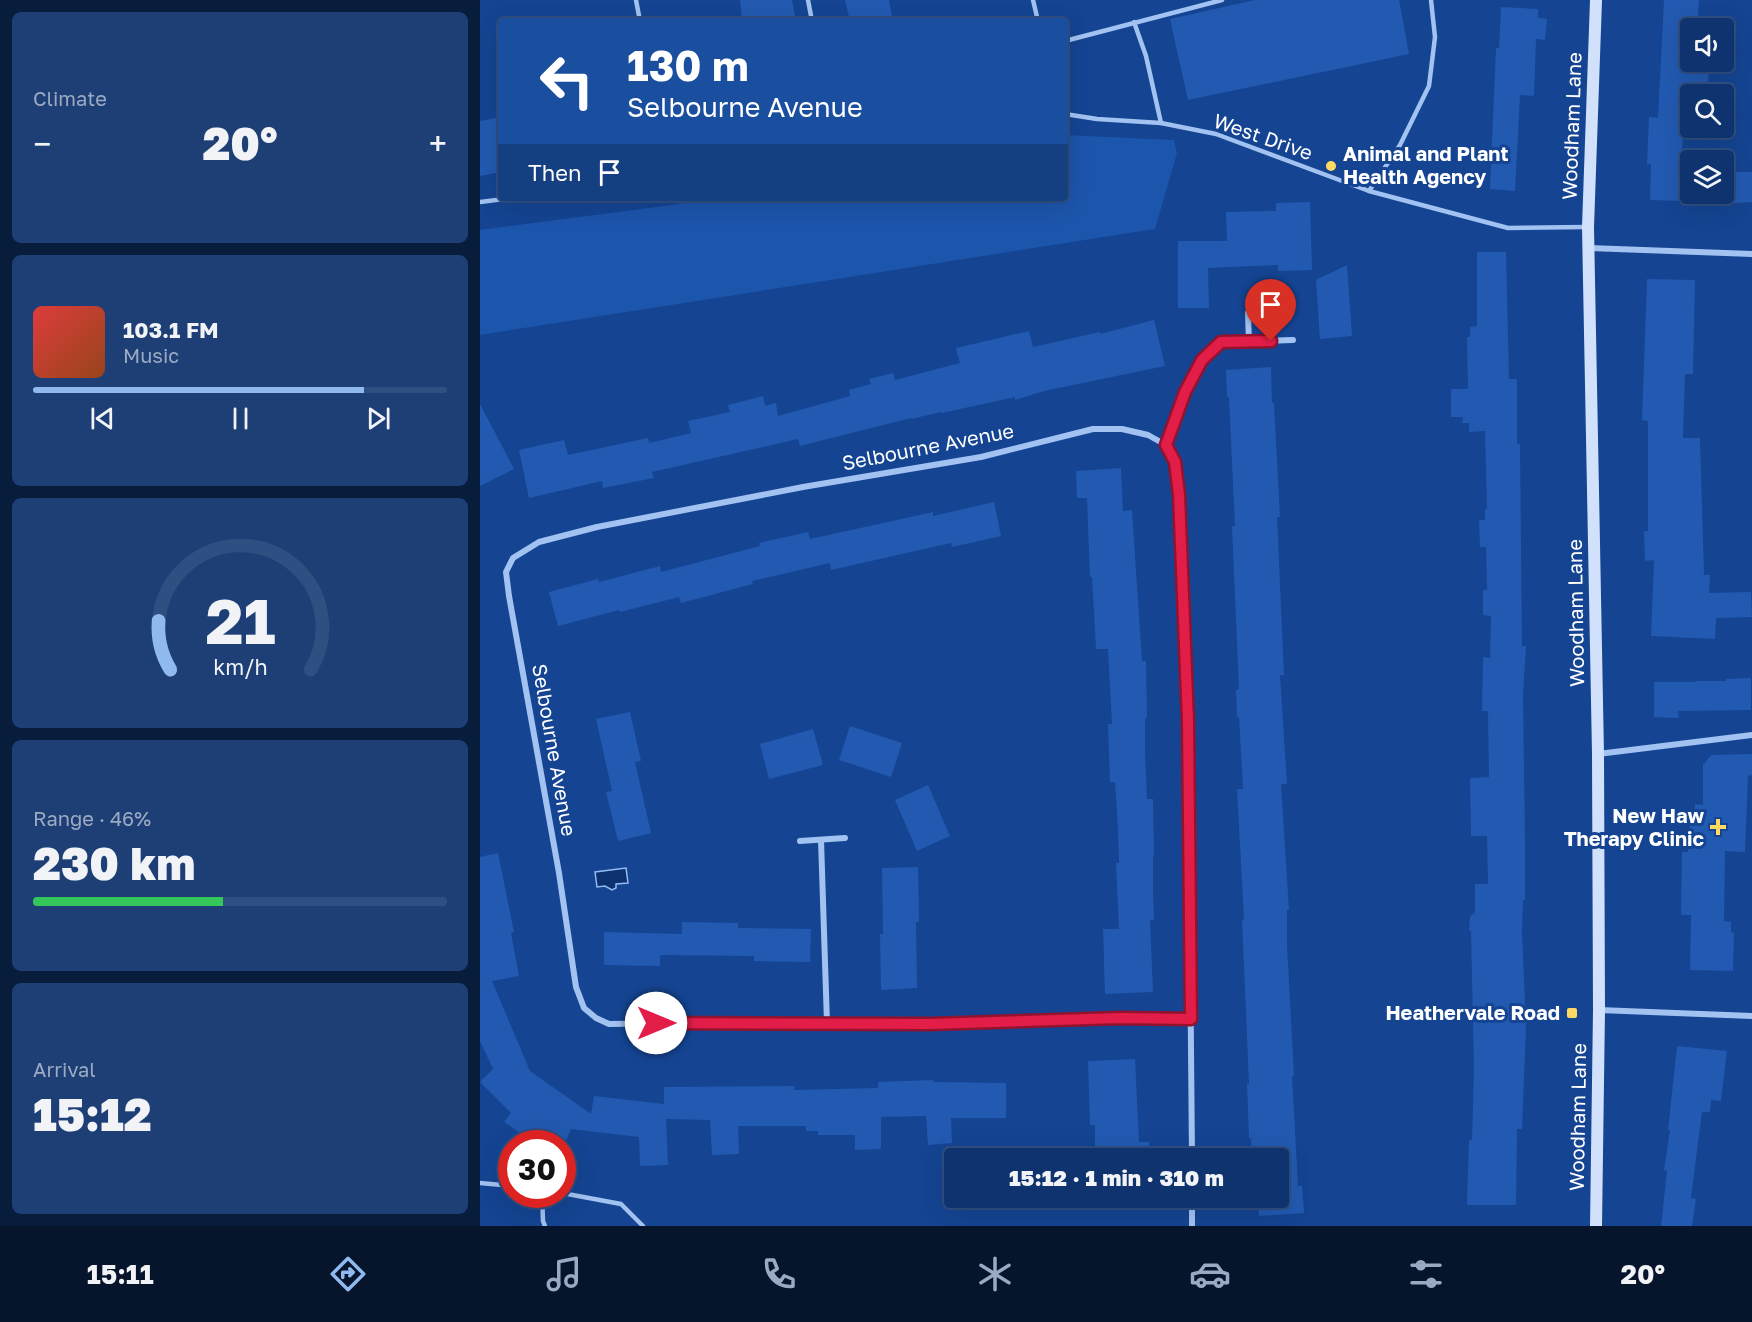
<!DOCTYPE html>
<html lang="en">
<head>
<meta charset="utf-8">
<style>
  :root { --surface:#0f336e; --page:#1d3f76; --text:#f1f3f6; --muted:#9baac2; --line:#2f4e81; --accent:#90b9f0 }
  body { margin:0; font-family:"Golos Text",sans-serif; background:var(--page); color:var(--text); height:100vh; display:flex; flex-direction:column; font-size:22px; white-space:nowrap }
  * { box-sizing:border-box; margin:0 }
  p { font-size:20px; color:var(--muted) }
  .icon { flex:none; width:33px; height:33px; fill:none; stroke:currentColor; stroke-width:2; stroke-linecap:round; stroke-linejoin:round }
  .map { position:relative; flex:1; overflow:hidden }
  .sheet { display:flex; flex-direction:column; gap:12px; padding:12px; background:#081c3c; width:480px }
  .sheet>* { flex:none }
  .guide { position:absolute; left:18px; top:18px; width:570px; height:183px; border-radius:6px; box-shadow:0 6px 24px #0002,0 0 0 2px var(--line); background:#1a4fa0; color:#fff; overflow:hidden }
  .buttons { position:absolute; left:1200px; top:18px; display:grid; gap:12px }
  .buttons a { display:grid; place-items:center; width:54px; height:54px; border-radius:6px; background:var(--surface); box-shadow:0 6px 24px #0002,0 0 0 2px var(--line); font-size:30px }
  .speed { position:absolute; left:18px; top:1130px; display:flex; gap:12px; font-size:30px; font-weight:700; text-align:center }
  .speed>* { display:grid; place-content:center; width:78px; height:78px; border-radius:50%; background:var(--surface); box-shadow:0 6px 24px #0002,0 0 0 2px var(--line); line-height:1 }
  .speed .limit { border:9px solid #d22; background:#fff; color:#111 }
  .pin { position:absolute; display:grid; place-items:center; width:51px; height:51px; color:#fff; margin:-62px -26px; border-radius:50% 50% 50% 0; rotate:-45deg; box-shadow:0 0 6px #0007 }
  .pin .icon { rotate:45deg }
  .me { position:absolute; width:66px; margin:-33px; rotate:90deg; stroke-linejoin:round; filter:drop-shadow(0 0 4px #0008) }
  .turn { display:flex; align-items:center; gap:21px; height:126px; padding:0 30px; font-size:27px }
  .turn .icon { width:78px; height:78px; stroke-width:2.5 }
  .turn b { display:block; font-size:42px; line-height:51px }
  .then { display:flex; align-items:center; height:57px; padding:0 30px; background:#0003; gap:12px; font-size:22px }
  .big { font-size:45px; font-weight:800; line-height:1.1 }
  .sheet .card { flex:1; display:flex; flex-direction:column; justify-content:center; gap:9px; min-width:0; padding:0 21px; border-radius:9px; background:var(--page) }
  .sheet .dial { align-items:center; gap:0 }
  .dial svg { height:156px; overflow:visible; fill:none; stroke:var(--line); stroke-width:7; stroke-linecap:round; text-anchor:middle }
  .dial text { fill:var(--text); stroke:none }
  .song { display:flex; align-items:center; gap:18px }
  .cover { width:72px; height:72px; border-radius:9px; background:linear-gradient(135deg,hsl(0 70% 55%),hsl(20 70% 35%)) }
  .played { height:6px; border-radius:3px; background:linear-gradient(90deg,var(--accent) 80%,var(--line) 80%) }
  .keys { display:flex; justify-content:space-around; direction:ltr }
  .heat { display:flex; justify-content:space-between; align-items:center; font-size:33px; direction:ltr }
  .charge { height:9px; border-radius:4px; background:linear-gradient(90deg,#34c759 46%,var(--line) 0) }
  .trip { position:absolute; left:464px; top:1148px; width:345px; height:60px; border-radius:6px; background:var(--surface); box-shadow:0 6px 24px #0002,0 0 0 2px var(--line); font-weight:800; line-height:60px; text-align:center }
  .tab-bar { display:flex; height:96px; justify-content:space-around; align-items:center; background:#06142c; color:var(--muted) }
  .tab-bar .icon { width:42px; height:42px }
  .tab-bar .current { color:var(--accent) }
  .tab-bar b { font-size:27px; color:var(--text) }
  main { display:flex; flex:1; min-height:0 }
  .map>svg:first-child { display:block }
</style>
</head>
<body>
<main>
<section class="sheet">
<div class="card"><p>Climate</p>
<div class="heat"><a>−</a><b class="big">20°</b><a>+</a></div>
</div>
<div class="card">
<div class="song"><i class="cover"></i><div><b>103.1 FM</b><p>Music</p></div></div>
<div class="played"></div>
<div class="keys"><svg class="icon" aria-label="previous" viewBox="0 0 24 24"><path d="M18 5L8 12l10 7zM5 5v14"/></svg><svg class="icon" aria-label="pause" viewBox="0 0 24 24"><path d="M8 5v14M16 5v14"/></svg><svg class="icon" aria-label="next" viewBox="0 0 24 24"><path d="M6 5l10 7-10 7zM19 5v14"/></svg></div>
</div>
<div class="card dial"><svg viewBox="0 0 100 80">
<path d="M14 69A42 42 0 1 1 86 69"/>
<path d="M14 69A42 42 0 0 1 8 44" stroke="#90b9f0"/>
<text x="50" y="56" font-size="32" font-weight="700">21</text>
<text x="50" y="72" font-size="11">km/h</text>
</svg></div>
<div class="card"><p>Range · 46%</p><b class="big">230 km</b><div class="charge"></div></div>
<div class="card"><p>Arrival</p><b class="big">15:12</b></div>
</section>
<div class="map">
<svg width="1272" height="1226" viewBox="0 0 1272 1226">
  <rect width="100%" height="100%" fill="#144492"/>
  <polygon fill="#1c55ac" points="585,135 694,140 697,153 675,229 0,335 0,230 192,205 226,198 585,198"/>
  <polygon fill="#0d316f" stroke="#94bcf4" stroke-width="1.5" points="146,868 148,883 136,884 136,888 132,890 125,886 117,887 115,872"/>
  <g fill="#225ab1">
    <polygon points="260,0 312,0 316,21 262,21"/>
    <polygon points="365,0 409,0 413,21 370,21"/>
    <polygon points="775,0 919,0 929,54 708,100 690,19"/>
    <polygon points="1184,0 1219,0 1217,28 1210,28 1210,62 1229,62 1228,94 1210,94 1210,112 1204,111 1201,174 1210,174 1210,194 1244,194 1244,172 1272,172 1272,202 1240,204 1240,202 1170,200 1171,164 1167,164 1169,117 1178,118"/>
    <polygon points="1021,7 1058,9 1058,18 1067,19 1065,40 1056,39 1054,96 1040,95 1035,191 1010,189 1016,48 1019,48"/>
    <polygon points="21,117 21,172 0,176 0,121"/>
    <polygon points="830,202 832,270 798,271 798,265 728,268 729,308 698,308 698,241 747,241 746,212 796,211 796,203"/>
    <polygon points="997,252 1026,252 1029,379 1037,379 1037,444 1040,444 1042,646 1046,646 1043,695 1045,840 1045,900 1043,900 1042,931 1046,1027 1042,1129 1037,1129 1036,1205 987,1205 989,1140 992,1140 994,1068 991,931 989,930 990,917 995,912 995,884 1008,884 1007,836 991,836 990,778 1009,777 1008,711 1002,711 1003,657 1010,658 1011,616 1003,615 1003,590 1007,590 1006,547 1000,547 999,520 1005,520 1005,509 1007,509 1005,431 989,432 989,423 982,423 983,417 971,417 971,389 988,389 987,337 990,337 990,327 997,326"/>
    <polygon points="867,265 872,336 840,339 836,280"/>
    <polygon points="1167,279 1215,280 1213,374 1205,374 1203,438 1220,438 1224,575 1230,575 1229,593 1271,592 1272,617 1236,618 1235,639 1171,636 1174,560 1165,561 1164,531 1168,531 1168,421 1162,420"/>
    <polygon points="674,320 685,366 564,391 535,400 535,397 462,413 461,412 431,419 431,418 320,446 318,439 172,472 174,478 123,488 122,481 49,498 39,450 84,440 88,455 168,438 169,443 211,433 208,421 250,412 248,405 283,396 285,406 296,403 298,416 370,396 369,390 391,384 389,379 413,373 415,380 480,363 476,348 549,331 553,347 620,332 620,334"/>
    <polygon points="791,367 792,403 794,403 800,517 797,517 804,675 800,675 807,784 801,784 809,910 807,910 807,945 814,1076 812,1076 818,1186 822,1186 824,1213 779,1216 778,1197 798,1197 798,1158 772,1158 771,1138 769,1138 767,1084 769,1084 762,920 764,919 757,789 763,789 759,717 757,717 756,690 759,689 752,526 755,526 749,397 747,397 746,370"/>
    <polygon points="0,404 34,469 0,486"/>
    <polygon points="641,468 643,511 652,510 662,661 666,661 667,718 665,718 665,752 667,799 673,799 674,856 673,856 673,891 674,920 670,920 673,992 625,994 623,929 639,929 636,863 639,863 638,829 635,782 630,782 628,724 632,724 628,649 616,649 612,577 610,577 607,498 597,498 596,471"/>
    <polygon points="514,502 521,536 472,547 471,543 351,570 350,563 272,581 273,584 201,603 199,597 140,612 139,610 78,626 69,592 118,579 119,582 180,566 181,572 280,546 279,543 328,532 330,539 453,512 453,516"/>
    <polygon points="1271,678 1271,710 1198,711 1199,718 1174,717 1174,682 1216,682 1216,681 1246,681 1246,679"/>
    <polygon points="150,712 161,761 155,762 171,833 138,841 126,792 132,791 116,719"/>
    <polygon points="370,726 422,743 411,777 359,760"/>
    <polygon points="333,729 343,765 289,779 280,744"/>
    <polygon points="1272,754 1272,775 1268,776 1265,852 1245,851 1244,921 1251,922 1251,932 1254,933 1253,971 1210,970 1211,915 1201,915 1202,852 1208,852 1210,818 1214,819 1215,804 1223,805 1223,765 1231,755"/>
    <polygon points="448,785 470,836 437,851 415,800"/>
    <polygon points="18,853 34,932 31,933 39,976 12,981 50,1071 111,1114 114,1096 184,1104 184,1087 314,1086 314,1090 398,1088 398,1082 453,1080 453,1082 526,1083 526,1118 471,1118 472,1143 448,1145 446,1116 401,1117 401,1149 375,1150 375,1135 338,1135 338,1131 326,1131 326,1126 258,1126 259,1154 232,1155 230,1120 186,1119 188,1165 160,1166 159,1137 91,1129 85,1143 55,1143 24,1122 31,1113 0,1082 13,1069 0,1041 0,857"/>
    <polygon points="438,867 439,922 436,922 437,988 401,990 400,934 403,934 402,868"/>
    <polygon points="202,922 258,923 258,928 331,929 330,962 274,961 274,956 180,955 180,966 124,965 124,932 202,934"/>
    <polygon points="1197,1046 1247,1051 1241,1101 1231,1100 1230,1112 1222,1112 1211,1198 1216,1199 1212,1226 1181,1226 1187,1171 1184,1170 1190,1130 1188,1130"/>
    <polygon points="655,1059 659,1142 669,1142 669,1158 615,1158 615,1125 610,1125 608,1061"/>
  </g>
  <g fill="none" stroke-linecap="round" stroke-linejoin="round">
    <g stroke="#a2c2f1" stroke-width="4.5">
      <polyline points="156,0 160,21"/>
      <polyline points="328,0 332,21"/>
      <polyline points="553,0 558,21"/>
      <polyline points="654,22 666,56 681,123"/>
      <polyline points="585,41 742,0"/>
      <polyline points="585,114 617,119 681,123 736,134 889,191 1028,228 1106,227"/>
      <polyline points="889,191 920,145 949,86 955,37 951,0"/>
      <polyline points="0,202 32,198"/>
      <polyline points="0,1183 32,1186"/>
      <polyline points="82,1193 141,1204 163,1226"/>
      <polyline points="62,1194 63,1221 65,1226"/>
    </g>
    <g stroke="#a2c2f1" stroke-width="6">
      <polyline points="1109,248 1272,254"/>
      <polyline points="768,313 769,342"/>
      <polyline points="686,445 705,392 722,360 741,342 813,340"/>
      <polyline points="1118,754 1272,735"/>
      <polyline points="341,840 347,1023"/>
      <polyline points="320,841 365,838"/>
      <polyline points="1119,1010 1272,1016"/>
      <polyline points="711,1019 640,1018 450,1024 294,1022 129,1024 116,1018 104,1008 96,987 79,873 29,596 26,572 33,558 59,542 117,527 323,487 501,457 613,429 642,429 668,435 686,445 695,462 699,495 708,721 712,1158"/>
      <polyline points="712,1197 712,1226"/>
    </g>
    <polyline stroke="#d1e1fc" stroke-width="12" points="1116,0 1108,227 1118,754 1119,1010 1116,1226"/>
  </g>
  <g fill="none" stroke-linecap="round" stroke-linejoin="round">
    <defs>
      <polyline id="route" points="176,1023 450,1024 640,1018 711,1019 708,721 699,495 695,462 686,445 705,392 722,360 741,342 791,341"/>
    </defs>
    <use href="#route" stroke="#92132f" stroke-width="15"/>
    <use href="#route" stroke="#e11d48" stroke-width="10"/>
  </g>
  <g fill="#ffda63" stroke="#144492" stroke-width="2">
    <circle cx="851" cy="166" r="6"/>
    <path d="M1235 818h6v6h6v6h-6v6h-6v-6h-6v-6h6z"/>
    <rect x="1086" y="1007" width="12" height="12" rx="3"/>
  </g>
  <g text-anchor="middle" stroke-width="6" stroke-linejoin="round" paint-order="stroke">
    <g font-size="20" fill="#fff" stroke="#144492">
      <text transform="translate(1092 126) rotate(-88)" y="7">Woodham Lane</text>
      <text transform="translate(783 137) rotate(19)" y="7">West Drive</text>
      <text transform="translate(448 447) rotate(-11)" y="7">Selbourne Avenue</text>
      <text transform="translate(1096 613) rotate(-91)" y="7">Woodham Lane</text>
      <text transform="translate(74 750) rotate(80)" y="7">Selbourne Avenue</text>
      <text transform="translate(1098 1117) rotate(-89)" y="7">Woodham Lane</text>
    </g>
    <g font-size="20" font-weight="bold" fill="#fff" stroke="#144492" text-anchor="end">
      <text x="863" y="161" text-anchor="start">Animal and Plant<tspan x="863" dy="23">Health Agency</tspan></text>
      <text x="1224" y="823">New Haw<tspan x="1224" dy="23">Therapy Clinic</tspan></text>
      <text x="1080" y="1020">Heathervale Road</text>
    </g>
  </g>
</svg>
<div class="buttons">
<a><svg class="icon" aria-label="sound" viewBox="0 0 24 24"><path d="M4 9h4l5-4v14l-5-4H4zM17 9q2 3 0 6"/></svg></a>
<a><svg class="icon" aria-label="search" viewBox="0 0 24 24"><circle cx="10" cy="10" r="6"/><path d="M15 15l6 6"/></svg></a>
<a><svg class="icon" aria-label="layers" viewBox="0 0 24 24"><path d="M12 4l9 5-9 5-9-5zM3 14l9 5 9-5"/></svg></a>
</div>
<div class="speed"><div class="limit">30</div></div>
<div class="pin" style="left:791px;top:341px;background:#d93025"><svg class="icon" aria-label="arrive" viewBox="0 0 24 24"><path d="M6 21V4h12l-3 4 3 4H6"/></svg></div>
<svg class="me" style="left:176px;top:1023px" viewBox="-20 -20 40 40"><circle r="19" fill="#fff"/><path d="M0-13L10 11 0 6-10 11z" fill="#e11d48"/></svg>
<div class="trip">15:12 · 1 min · 310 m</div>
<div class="guide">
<div class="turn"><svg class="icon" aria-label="left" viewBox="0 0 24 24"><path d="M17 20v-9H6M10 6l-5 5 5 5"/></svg><div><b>130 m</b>Selbourne Avenue</div></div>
<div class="then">Then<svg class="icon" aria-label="arrive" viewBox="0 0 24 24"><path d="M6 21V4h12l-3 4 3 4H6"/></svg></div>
</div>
</div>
</main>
<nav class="tab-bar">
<b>15:11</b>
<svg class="icon current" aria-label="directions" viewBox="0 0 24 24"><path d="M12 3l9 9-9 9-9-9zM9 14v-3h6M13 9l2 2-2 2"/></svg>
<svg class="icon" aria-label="music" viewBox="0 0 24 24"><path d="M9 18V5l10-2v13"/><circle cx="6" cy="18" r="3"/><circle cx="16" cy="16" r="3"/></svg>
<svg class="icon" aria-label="phone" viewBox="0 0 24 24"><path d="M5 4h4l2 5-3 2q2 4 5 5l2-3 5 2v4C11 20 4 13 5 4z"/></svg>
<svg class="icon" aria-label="climate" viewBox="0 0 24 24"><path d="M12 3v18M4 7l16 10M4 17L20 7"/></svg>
<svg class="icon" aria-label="car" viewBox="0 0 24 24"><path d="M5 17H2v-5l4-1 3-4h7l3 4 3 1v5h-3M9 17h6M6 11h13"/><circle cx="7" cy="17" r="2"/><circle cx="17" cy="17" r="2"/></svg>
<svg class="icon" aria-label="filters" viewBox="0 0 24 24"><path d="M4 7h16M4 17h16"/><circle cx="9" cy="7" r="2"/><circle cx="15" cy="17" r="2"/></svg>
<b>20°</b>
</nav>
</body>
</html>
